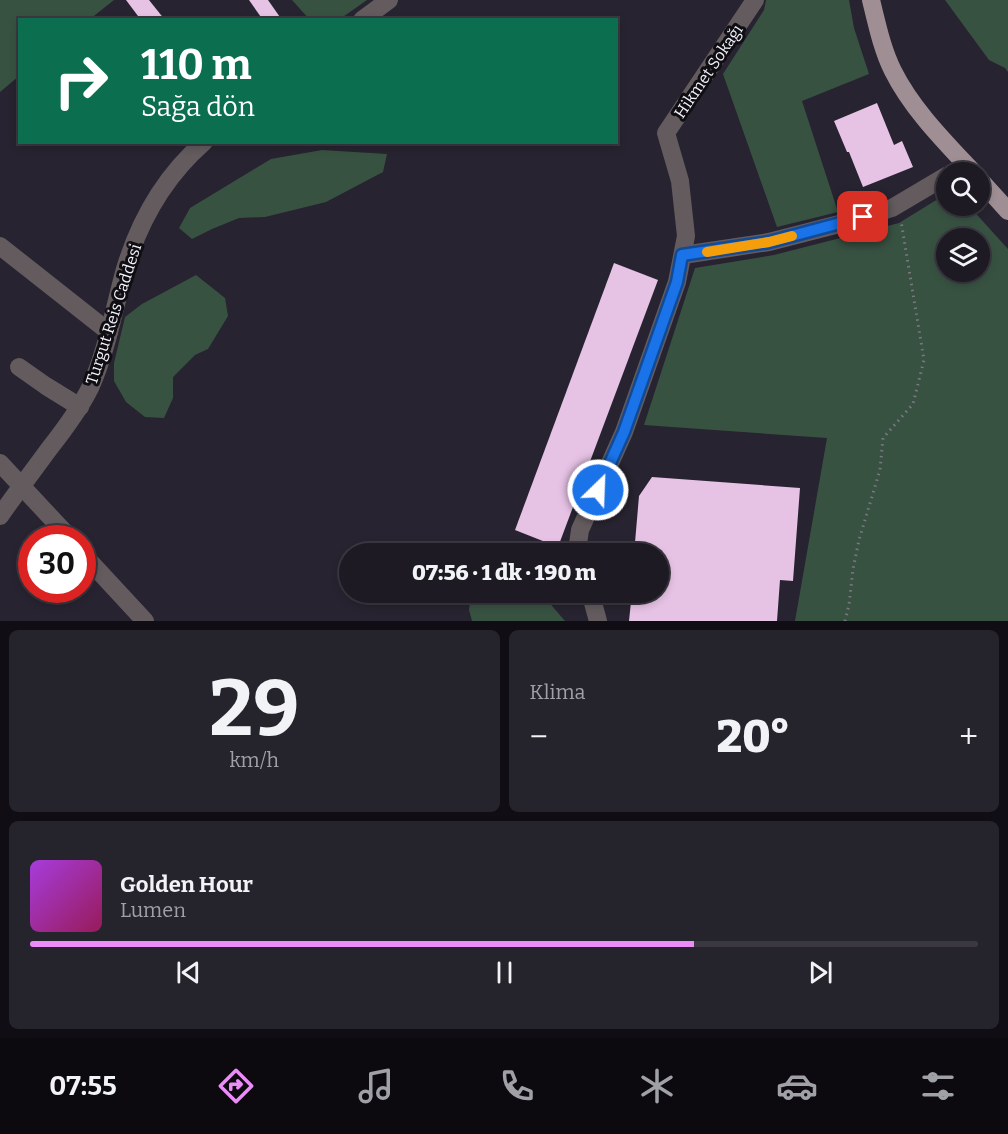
<!DOCTYPE html>
<html lang="tr">
<head>
<meta charset="utf-8">
<style>
  :root { --surface:#1d1a24; --page:#25232c; --text:#f1f3f6; --muted:#a0a1a6; --line:#3b3841; --accent:#ed8cf9 }
  body { margin:0; font-family:Bitter,serif; background:var(--page); color:var(--text); height:100vh; display:flex; flex-direction:column; font-size:22px; white-space:nowrap }
  * { box-sizing:border-box; margin:0 }
  p { font-size:20px; color:var(--muted) }
  .icon { flex:none; width:33px; height:33px; fill:none; stroke:currentColor; stroke-width:2; stroke-linecap:round; stroke-linejoin:round }
  .map { position:relative; height:621px; overflow:hidden }
  .side { display:flex; flex-direction:column; gap:9px; padding:9px; background:#100e14; flex:1 }
  .side>* { flex:none }
  .guide { position:absolute; left:18px; top:18px; width:600px; height:126px; border-radius:0px; box-shadow:0 3px 9px #0003,0 0 0 2px var(--line); background:#0b6e4f; color:#fff; overflow:hidden }
  .controls { position:absolute; left:936px; top:162px; display:grid; gap:12px }
  .controls a { display:grid; place-items:center; width:54px; height:54px; border-radius:50%; background:var(--surface); box-shadow:0 3px 9px #0003,0 0 0 2px var(--line); font-size:30px }
  .speed { position:absolute; left:18px; top:525px; display:flex; gap:12px; font-size:30px; font-weight:700; text-align:center }
  .speed>* { display:grid; place-content:center; width:78px; height:78px; border-radius:50%; background:var(--surface); box-shadow:0 3px 9px #0003,0 0 0 2px var(--line); line-height:1 }
  .speed .limit { border:9px solid #d22; background:#fff; color:#111 }
  .pin { position:absolute; display:grid; place-items:center; width:51px; height:51px; color:#fff; margin:-26px; border-radius:12px; box-shadow:0 3px 9px #0006 }
  .me { position:absolute; width:66px; margin:-33px; rotate:24deg; stroke-linejoin:round; filter:drop-shadow(0 0 4px #0008) }
  .turn { display:flex; align-items:center; gap:21px; height:126px; padding:0 24px; font-size:27px }
  .turn .icon { width:78px; height:78px; stroke-width:2.5 }
  .turn b { display:block; font-size:42px; line-height:51px }
  .big { font-size:45px; font-weight:800; line-height:1.1 }
  .side .widget { flex:1; display:flex; flex-direction:column; justify-content:center; gap:9px; min-width:0; padding:0 21px; border-radius:9px; background:var(--page) }
  .side .dial { align-items:center; gap:0 }
  .dial b { font-size:78px; line-height:1 }
  .song { display:flex; align-items:center; gap:18px }
  .cover { width:72px; height:72px; border-radius:9px; background:linear-gradient(135deg,hsl(280 70% 55%),hsl(330 70% 35%)) }
  .played { height:6px; border-radius:3px; background:linear-gradient(90deg,var(--accent) 70%,var(--line) 70%) }
  .keys { display:flex; justify-content:space-around; direction:ltr }
  .heat { display:flex; justify-content:space-between; align-items:center; font-size:33px; direction:ltr }
  .side .tiles { flex:1; display:grid; gap:9px; grid-template-columns:1fr 1fr }
  .widget:last-child { grid-column:span 2 }
  .trip { position:absolute; left:339px; top:543px; width:330px; height:60px; border-radius:30px; background:var(--surface); box-shadow:0 3px 9px #0003,0 0 0 2px var(--line); font-weight:800; line-height:60px; text-align:center }
  .tab-bar { display:flex; height:96px; justify-content:space-around; align-items:center; background:#0c0a0e; color:var(--muted) }
  .tab-bar .icon { width:42px; height:42px }
  .tab-bar .selected { color:var(--accent) }
  .tab-bar b { font-size:27px; color:var(--text) }
  .map>svg:first-child { display:block }
</style>
</head>
<body>
<div class="map">
<svg width="1008" height="621" viewBox="0 0 1008 621">
  <rect width="100%" height="100%" fill="#272330"/>
  <g fill="#385242" fill-rule="evenodd">
    <polygon points="0,0 114,0 90,19 20,20 19,76 0,92"/>
    <polygon points="292,0 367,0 340,19 310,20"/>
    <polygon points="766,0 849,0 854,28 869,74 802,101 838,212 777,227 723,74 764,10"/>
    <polygon points="945,0 1008,0 1008,72 1005,68 989,60"/>
    <polygon points="322,150 387,154 383,172 326,202 265,217 239,218 212,229 192,239 179,228 190,208 271,159"/>
    <path d="M946,194V206H969L1008,249V621H795L827,438L644,425L695,268L774,255L899,223ZM946,238H980V272H946Z"/>
    <polygon points="196,275 225,298 228,316 208,349 195,355 173,377 173,398 164,418 145,417 126,402 114,381 114,363 125,317 142,304"/>
    <polygon points="471,593 541,593 565,621 472,621 469,610"/>
  </g>
  <g fill="#e6c2e5">
    <polygon points="126,0 149,0 165,20 141,20"/>
    <polygon points="249,0 268,0 282,20 263,20"/>
    <polygon points="877,103 894,145 902,141 913,167 863,187 849,152 847,152 834,121"/>
    <polygon points="614,263 658,280 558,547 515,530"/>
    <polygon points="652,477 800,488 793,581 780,580 777,621 629,621 632,592 658,592 658,554 634,554 639,496"/>
  </g>
  <g fill="none" stroke-linecap="round" stroke-linejoin="round">
    <polyline stroke="#7a7783" stroke-width="3" stroke-dasharray="1.5 4.5" stroke-linecap="butt" points="845,621 849,605 853,569 859,540 880,470 883,438 913,404 924,360 901,221"/>
    <g stroke="#635b5d" stroke-width="18">
      <polyline points="362,20 389,0"/>
      <polyline points="0,246 109,332"/>
      <polyline points="683,255 769,242 851,221 892,208 946,176"/>
      <polyline points="19,367 46,386 80,407"/>
      <polyline points="0,463 70,538"/>
      <path d="M0,516C16,493 33,471 49,449C64,430 79,410 90,388C107,350 114,309 125,269C140,219 164,177 204,142"/>
      <polyline points="82,553 145,621"/>
      <polyline points="578,554 577,551 580,530 624,432 677,282 686,236 680,181 666,133 755,0"/>
      <polyline points="590,592 598,621"/>
    </g>
    <g stroke="#9f8f94" stroke-width="18">
      <path d="M871,0C877,24 882,49 893,71C912,109 944,141 973,172"/>
      <polyline points="980,180 1008,211"/>
    </g>
  </g>
  <g fill="none" stroke-linecap="round" stroke-linejoin="round">
    <defs>
      <polyline id="route" points="598,490 624,432 677,282 682,255 769,242 863,217"/>
    </defs>
    <use href="#route" stroke="#114b97" stroke-width="15"/>
    <use href="#route" stroke="#1a73e8" stroke-width="10"/>
    <polyline stroke="#f59e0b" stroke-width="10" points="707,252 769,242 792,236"/>
  </g>
  <g text-anchor="middle" stroke-width="6" stroke-linejoin="round" paint-order="stroke">
    <g font-size="16" fill="#f5f3fc" stroke="#0f0e13">
      <text transform="translate(708 71) rotate(-56)" y="6">Hikmet Sokağı</text>
      <text transform="translate(113 314) rotate(-72)" y="6">Turgut Reis Caddesi</text>
    </g>
  </g>
</svg>
<div class="controls">
<a><svg class="icon" aria-label="search" viewBox="0 0 24 24"><circle cx="10" cy="10" r="6"/><path d="M15 15l6 6"/></svg></a>
<a><svg class="icon" aria-label="layers" viewBox="0 0 24 24"><path d="M12 4l9 5-9 5-9-5zM3 14l9 5 9-5"/></svg></a>
</div>
<div class="speed"><div class="limit">30</div></div>
<div class="pin" style="left:863px;top:217px;background:#d93025"><svg class="icon" aria-label="arrive" viewBox="0 0 24 24"><path d="M6 21V4h12l-3 4 3 4H6"/></svg></div>
<svg class="me" style="left:598px;top:490px" viewBox="-20 -20 40 40"><circle r="17" fill="#1a73e8" stroke="#fff" stroke-width="3"/><path d="M0-11L8 9 0 5-8 9z" fill="#fff"/></svg>
<div class="trip">07:56 · 1 dk · 190 m</div>
<div class="guide">
<div class="turn"><svg class="icon" aria-label="right" viewBox="0 0 24 24"><path d="M7 20v-9h11M14 6l5 5-5 5"/></svg><div><b>110 m</b>Sağa dön</div></div>
</div>
</div>
<section class="side">
<div class="tiles">
<div class="widget dial"><b>29</b><p>km/h</p></div>
<div class="widget"><p>Klima</p>
<div class="heat"><a>−</a><b class="big">20°</b><a>+</a></div>
</div>
<div class="widget">
<div class="song"><i class="cover"></i><div><b>Golden Hour</b><p>Lumen</p></div></div>
<div class="played"></div>
<div class="keys"><svg class="icon" aria-label="previous" viewBox="0 0 24 24"><path d="M18 5L8 12l10 7zM5 5v14"/></svg><svg class="icon" aria-label="pause" viewBox="0 0 24 24"><path d="M8 5v14M16 5v14"/></svg><svg class="icon" aria-label="next" viewBox="0 0 24 24"><path d="M6 5l10 7-10 7zM19 5v14"/></svg></div>
</div>
</div>
</section>
<nav class="tab-bar">
<b>07:55</b>
<svg class="icon selected" aria-label="directions" viewBox="0 0 24 24"><path d="M12 3l9 9-9 9-9-9zM9 14v-3h6M13 9l2 2-2 2"/></svg>
<svg class="icon" aria-label="music" viewBox="0 0 24 24"><path d="M9 18V5l10-2v13"/><circle cx="6" cy="18" r="3"/><circle cx="16" cy="16" r="3"/></svg>
<svg class="icon" aria-label="phone" viewBox="0 0 24 24"><path d="M5 4h4l2 5-3 2q2 4 5 5l2-3 5 2v4C11 20 4 13 5 4z"/></svg>
<svg class="icon" aria-label="climate" viewBox="0 0 24 24"><path d="M12 3v18M4 7l16 10M4 17L20 7"/></svg>
<svg class="icon" aria-label="car" viewBox="0 0 24 24"><path d="M5 17H2v-5l4-1 3-4h7l3 4 3 1v5h-3M9 17h6M6 11h13"/><circle cx="7" cy="17" r="2"/><circle cx="17" cy="17" r="2"/></svg>
<svg class="icon" aria-label="filters" viewBox="0 0 24 24"><path d="M4 7h16M4 17h16"/><circle cx="9" cy="7" r="2"/><circle cx="15" cy="17" r="2"/></svg>
</nav>
</body>
</html>
